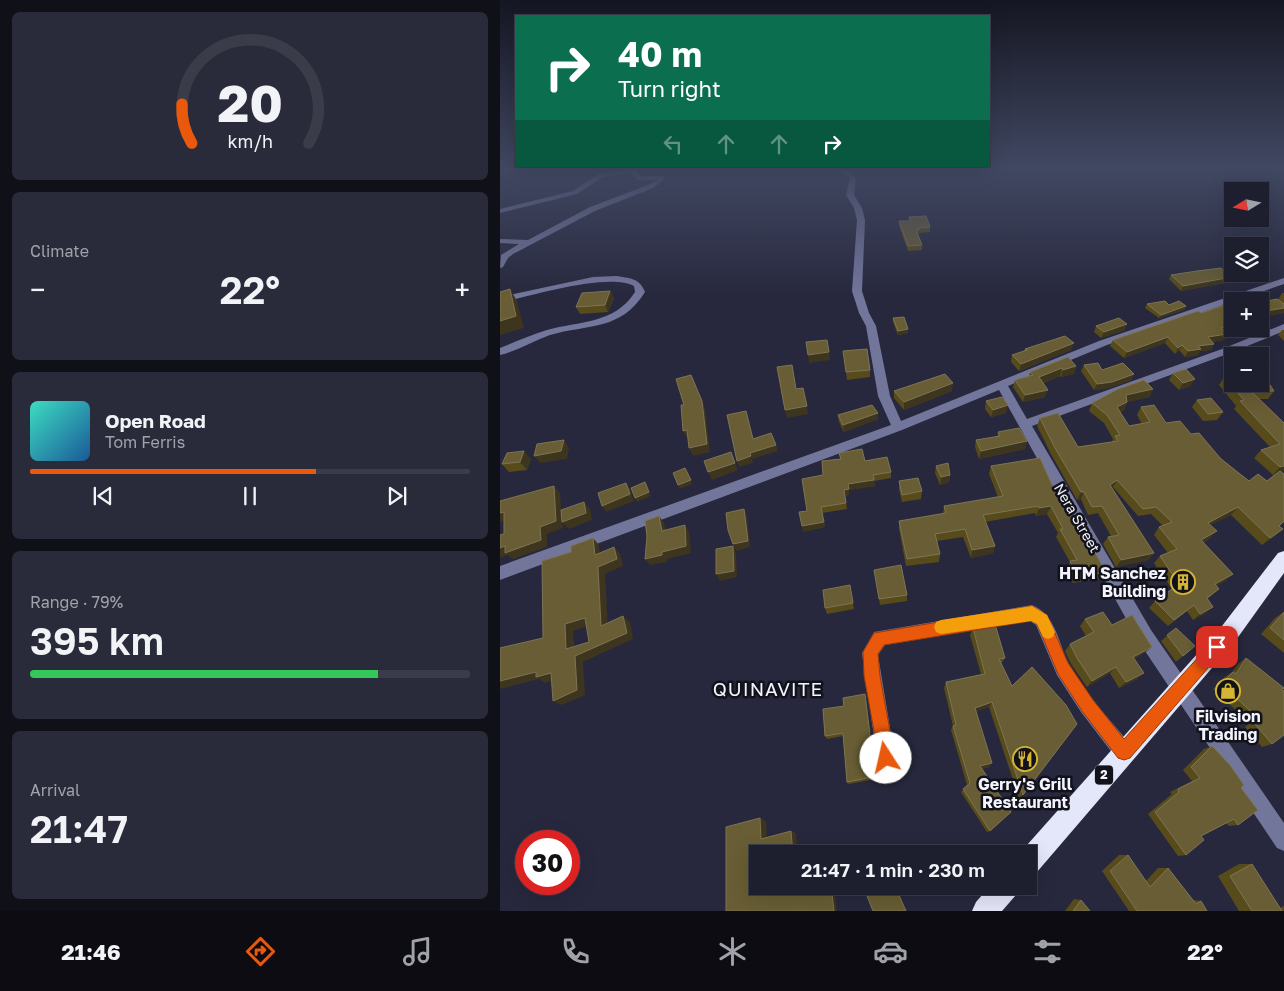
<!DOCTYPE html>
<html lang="en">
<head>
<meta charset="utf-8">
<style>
  :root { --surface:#1d1e2e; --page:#2a2b3a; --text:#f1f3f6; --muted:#a0a2aa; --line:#3b3c4a; --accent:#ea580c }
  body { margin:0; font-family:"Golos Text",sans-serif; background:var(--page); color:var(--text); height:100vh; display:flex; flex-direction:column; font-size:19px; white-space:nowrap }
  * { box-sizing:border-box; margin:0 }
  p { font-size:16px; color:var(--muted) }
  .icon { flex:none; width:28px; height:28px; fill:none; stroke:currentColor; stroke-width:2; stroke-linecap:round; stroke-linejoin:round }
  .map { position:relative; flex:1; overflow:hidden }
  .sheet { display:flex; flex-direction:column; gap:12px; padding:12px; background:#101019; width:500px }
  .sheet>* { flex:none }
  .top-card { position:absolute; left:15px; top:15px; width:475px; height:152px; border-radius:0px; box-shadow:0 5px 20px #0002,0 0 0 1px var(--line); background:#0b6e4f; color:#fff; overflow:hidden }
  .needle { width:32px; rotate:260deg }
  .tools { position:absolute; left:724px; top:182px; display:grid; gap:10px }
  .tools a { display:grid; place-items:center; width:45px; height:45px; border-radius:0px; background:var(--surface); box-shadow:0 5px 20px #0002,0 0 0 1px var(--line); font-size:25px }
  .speed { position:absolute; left:15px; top:830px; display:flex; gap:10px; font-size:25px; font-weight:700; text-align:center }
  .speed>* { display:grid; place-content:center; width:65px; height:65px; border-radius:50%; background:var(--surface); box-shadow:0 5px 20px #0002,0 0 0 1px var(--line); line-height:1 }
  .speed .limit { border:8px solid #d22; background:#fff; color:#111 }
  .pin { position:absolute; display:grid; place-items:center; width:42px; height:42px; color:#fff; margin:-21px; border-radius:10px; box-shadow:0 2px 8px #0006 }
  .me { position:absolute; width:55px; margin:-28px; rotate:350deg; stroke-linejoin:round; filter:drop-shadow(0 0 4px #0008) }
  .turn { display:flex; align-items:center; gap:18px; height:105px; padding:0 20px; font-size:22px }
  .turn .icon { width:65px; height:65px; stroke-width:2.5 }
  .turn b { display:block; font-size:35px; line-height:42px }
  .lanes { display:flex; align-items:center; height:48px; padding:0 20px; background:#0003; justify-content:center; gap:25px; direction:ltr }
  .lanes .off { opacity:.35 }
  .big { font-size:38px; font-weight:600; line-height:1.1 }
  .sheet .card { flex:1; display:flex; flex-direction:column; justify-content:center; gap:8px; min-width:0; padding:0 18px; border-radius:8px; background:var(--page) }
  .sheet .dial { align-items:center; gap:0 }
  .dial svg { height:130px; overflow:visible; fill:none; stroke:var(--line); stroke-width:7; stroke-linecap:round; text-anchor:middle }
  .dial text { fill:var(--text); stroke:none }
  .song { display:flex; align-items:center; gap:15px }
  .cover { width:60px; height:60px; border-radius:8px; background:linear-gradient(135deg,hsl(170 70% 55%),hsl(210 70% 35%)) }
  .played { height:5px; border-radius:2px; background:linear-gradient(90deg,var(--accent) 65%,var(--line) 65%) }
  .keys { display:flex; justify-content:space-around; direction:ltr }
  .heat { display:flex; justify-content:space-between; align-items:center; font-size:28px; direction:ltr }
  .charge { height:8px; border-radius:4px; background:linear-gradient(90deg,#34c759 79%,var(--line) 0) }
  .trip { position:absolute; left:249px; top:845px; width:288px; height:50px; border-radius:0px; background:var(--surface); box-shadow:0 5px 20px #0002,0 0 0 1px var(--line); font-weight:600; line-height:50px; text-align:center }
  .dock { display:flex; height:80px; justify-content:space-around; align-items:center; background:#0c0c12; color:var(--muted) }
  .dock .icon { width:35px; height:35px }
  .dock .selected { color:var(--accent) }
  .dock b { font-size:22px; color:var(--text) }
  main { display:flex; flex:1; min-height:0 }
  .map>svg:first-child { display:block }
</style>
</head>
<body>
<main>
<section class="sheet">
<div class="card dial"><svg viewBox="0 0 100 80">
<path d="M14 69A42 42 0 1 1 86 69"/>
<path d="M14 69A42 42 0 0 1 8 45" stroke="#ea580c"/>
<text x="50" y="56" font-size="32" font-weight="700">20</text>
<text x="50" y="72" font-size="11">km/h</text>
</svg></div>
<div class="card"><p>Climate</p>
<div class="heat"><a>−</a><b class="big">22°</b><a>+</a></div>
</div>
<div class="card">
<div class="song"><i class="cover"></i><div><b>Open Road</b><p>Tom Ferris</p></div></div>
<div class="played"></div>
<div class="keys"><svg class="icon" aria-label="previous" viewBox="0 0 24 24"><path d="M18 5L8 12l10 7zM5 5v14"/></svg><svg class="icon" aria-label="pause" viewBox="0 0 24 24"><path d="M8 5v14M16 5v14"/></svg><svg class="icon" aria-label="next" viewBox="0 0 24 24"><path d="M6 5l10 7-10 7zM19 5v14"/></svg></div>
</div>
<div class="card"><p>Range · 79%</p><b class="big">395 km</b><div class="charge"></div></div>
<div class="card"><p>Arrival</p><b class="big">21:47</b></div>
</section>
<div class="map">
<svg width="784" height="911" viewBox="0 0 784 911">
  <rect width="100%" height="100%" fill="#27283d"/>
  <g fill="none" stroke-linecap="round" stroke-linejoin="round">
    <g fill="#73769b" fill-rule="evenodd">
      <polygon points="340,169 346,169 356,178 354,195 362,208 365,220 362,291 369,313 376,326 390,396 401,421 599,341 784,278 784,284 607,345 508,386 527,419 722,349 784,324 784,331 730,353 532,426 651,630 784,823 784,851 777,848 639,642 499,390 402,430 0,580 0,566 391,425 378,396 366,326 359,313 352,291 357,220 354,208 346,195 350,178"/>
      <polygon points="130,170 136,171 140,176 163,176 166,178 153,188 95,211 13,254 8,258 3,267 0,268 1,255 19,244 0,243 0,239 28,240 90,207 148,185 158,180 138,180 130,173 103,177 77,194 0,213 0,209 73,191 98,174"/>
      <path d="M116,276C129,278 140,278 145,292C121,331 88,324 50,335C33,341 17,351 0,355V348C15,342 31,335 47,330C79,321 115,324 135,292L134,286C109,272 29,296 0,303V297L93,277Z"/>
      <path d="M532,605C555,614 558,641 568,662C584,692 609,719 631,745L633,752L631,759L624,761L617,759L581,712L557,675L536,625L530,621L385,645L378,655L395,758L393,765L386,767L379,765L377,758L362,653L374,632Z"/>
    </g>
    <g fill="#e4e6f9" fill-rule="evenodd">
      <polygon points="784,551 784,573 736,640 537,872 528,875 528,854 519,854 722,626 778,553"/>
      <polygon points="490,886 520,886 516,895 502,911 472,911 476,902"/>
    </g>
  </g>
  <g fill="#574b1b">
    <polygon points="409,217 430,227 430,232 419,233 418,235 422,245 422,250 408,251 399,226 399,221 409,221"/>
    <polygon points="671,275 732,277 730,282 681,291 669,279"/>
    <polygon points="110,291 114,298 108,312 80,314 76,307"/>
    <polygon points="782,293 784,293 784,313 760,317 760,301 732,301 732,329 737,329 725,332 727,334 724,340 712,342 714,344 711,350 700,351 698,355 685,357 679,350 675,354 665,343 624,358 610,346 613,340 698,311 701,313 722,306 724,302 749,294 762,302 777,299 778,300"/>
    <polygon points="647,304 669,305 686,306 684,310 659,318 645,308"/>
    <polygon points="393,318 408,333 398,335 393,322"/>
    <polygon points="596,326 625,330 601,338 594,332"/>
    <polygon points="782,330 784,330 784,341 778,335"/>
    <polygon points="525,349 571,350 519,371 511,362 512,355 524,351"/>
    <polygon points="344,359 370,370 370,377 347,380"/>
    <polygon points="584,365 602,370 634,374 631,380 609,388 594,390 581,371"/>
    <polygon points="576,366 574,374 561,377 560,376 543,383 545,397 523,402 513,387 515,380 529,376 530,372"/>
    <polygon points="673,373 695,379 690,386 679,390 669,380"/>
    <polygon points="724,377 774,391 768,399 759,399 784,423 781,472 784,522 779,526 775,536 762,545 731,515 710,525 710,538 703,543 733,574 725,581 716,586 712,595 707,599 706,613 693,620 687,611 668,626 649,608 655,601 672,589 654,563 660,556 668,553 654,535 659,527 663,526 651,514 638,516 613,487 612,488 654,553 648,560 616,567 603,544 608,537 611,536 598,513 588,515 581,499 577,500 552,456 537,426 540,418 578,447 612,442 613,439 604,423 589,411 592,403 653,389 649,397 627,402 624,410 620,412 629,426 642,424 637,415 641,407 666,423 691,434 749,481 767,481 776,473 773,475 754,458 761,450 770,447 734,409 736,406 719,385"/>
    <polygon points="394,391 452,391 404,410 394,398"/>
    <polygon points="697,400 723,412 717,420 703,421 692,407"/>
    <polygon points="486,401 506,413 491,417 485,409"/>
    <polygon points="378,413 378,419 344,432 339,422 338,415"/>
    <polygon points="498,432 527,441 525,449 479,459 475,447 476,440 497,437"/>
    <polygon points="339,453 365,461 391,472 391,478 374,481 375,486 349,490 349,495 345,496 347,509 322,513 325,527 303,532 323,475 340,459"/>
    <polygon points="31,459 27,470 9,472 2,464"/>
    <polygon points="436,466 450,475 449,482 440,485 435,473"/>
    <polygon points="491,466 563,509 606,572 602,578 573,583 566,569 570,562 556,537 558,533 547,514 536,516 535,513 485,522 495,546 493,553 471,558 463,537 437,541 440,554 439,562 406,566 399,529 399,521 443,514 444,506 498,497 489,474"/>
    <polygon points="399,481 422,491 421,499 402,502 399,489"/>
    <polygon points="374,570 407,595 407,601 380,605"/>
    <polygon points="350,585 354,609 327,614 325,608"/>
    <polygon points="784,612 784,653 761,634 775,618"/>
    <polygon points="585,619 612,625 652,647 644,653 634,659 637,679 619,688 610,673 587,687 571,664 565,651 570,644 586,636 580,626"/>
    <polygon points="473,628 505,658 501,664 523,795 519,798 489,707 476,711 489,767 482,769 490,831 487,832 461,792 467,785 451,730 453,726 444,688 446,682 481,674 470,635"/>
    <polygon points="676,628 683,656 676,662 661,641"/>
    <polygon points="746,658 782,690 772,744 762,747 745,727 750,723 713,689 725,677 732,672 738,664"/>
    <polygon points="323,709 371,742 377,762 381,765 382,778 348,784 347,782 343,736 327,739 325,736"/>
    <polygon points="712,746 741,788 738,825 729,826 726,823 701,836 686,855 678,856 648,814 672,794 670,792 692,781 683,770 704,749"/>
    <polygon points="619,855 628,855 646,881 658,868 668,868 693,900 701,901 707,911 629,911 602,871"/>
    <polygon points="739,864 752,864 780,908 784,906 784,911 739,911 718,876"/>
    <polygon points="574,899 581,900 590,911 565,911"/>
  </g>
  <g fill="#3d351e">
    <polygon points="732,277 730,282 681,291 683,286"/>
    <polygon points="10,289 17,301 24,328 0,335 0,321"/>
    <polygon points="110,291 114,298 108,312 105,305"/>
    <polygon points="686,306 684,310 659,318 661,315"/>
    <polygon points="784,308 784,313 760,317 760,312"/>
    <polygon points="627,324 625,330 601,338 604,332"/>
    <polygon points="732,325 732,329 737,329 717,334 721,328"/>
    <polygon points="408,329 408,333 398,335 398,331"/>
    <polygon points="727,334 724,340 704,343 708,337"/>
    <polygon points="668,337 665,343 624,358 627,352"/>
    <polygon points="574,343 571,350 519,371 521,364"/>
    <polygon points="714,344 711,350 700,351 698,355 685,357 688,351 698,346"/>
    <polygon points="682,345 679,350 675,354 678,348"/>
    <polygon points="329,352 330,360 309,363 308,355"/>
    <polygon points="576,366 574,374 561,377 563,370"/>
    <polygon points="562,368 560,376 536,385 539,377"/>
    <polygon points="634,374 631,380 609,388 594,390 597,384"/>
    <polygon points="695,379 690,386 679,390 683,383"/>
    <polygon points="453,383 452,391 404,410 404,402"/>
    <polygon points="653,389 649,397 622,403 626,395"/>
    <polygon points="548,390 545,397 523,402 525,395"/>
    <polygon points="202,401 205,408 210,452 193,456 189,448"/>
    <polygon points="627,402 624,410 613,415 617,407"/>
    <polygon points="508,405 506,413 491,417 493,410"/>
    <polygon points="307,406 308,414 287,418 285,410"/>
    <polygon points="378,413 378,419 344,432 343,425"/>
    <polygon points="187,430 191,437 187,438 183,431"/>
    <polygon points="64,440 69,448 67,459 40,463 34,456"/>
    <polygon points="527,441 525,449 479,459 481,451"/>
    <polygon points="276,445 278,451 252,459 250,453"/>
    <polygon points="24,451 31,459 27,470 20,462"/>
    <polygon points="251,456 253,463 239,467 237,461"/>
    <polygon points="235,463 238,470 212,480 208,472"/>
    <polygon points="784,466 784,471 773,475 780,467"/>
    <polygon points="185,468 192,484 180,489 178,485"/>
    <polygon points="450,475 449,482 440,485 441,477"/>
    <polygon points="374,480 375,486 349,490 349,495 344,496 344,490 348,484"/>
    <polygon points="617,480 613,487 606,493 610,485"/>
    <polygon points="145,482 151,496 137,502 135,498"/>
    <polygon points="126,483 130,489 134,501 106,512 102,506"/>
    <polygon points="54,486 60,493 62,522 84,502 90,509 92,520 69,529 62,522 63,528 47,534 47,547 13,559 7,555 0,558 0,548 40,527"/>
    <polygon points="581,492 584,492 581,499 577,500"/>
    <polygon points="551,506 547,514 536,516 539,508"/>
    <polygon points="738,507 731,515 701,530 708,523"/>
    <polygon points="244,509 247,516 250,547 236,551 233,544"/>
    <polygon points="4,512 11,518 0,522 0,513"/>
    <polygon points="159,516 164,523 167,538 162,531"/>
    <polygon points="324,522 325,527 303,532 302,526"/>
    <polygon points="185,525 189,532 191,553 167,559 167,562 150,565 145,559 162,552"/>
    <polygon points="783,529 775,536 762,545 770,538"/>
    <polygon points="717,531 710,538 694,547 701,540"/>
    <polygon points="93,538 99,545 101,562 95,555"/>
    <polygon points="233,546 236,553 237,577 220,581 216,574"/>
    <polygon points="495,546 493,553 471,558 472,550"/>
    <polygon points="114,547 120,554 123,566 105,574 108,632 101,626 98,567"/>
    <polygon points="654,553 648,560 616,567 621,560"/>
    <polygon points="733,574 725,581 707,590 715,584"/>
    <polygon points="713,607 706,613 693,620 700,614"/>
    <polygon points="123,616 130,622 133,639 83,662 85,695 62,705 53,701 75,656"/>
    <polygon points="85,618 93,624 73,631 75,655 66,649 65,624"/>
    <polygon points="652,647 644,653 626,663 633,657"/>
    <polygon points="616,667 610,673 587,687 592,681"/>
    <polygon points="36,672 51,673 60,678 45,683 39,679 0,689 0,681"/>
    <polygon points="644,673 637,679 619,688 626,682"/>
    <polygon points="492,702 489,707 472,713 475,708"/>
    <polygon points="492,763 489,767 477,770 480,766"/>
    <polygon points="260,818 266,821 267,841 261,839"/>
    <polygon points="291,831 296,833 298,854 293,854"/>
    <polygon points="262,886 268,886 269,890 262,890"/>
    <polygon points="331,886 334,886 337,911 334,911"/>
  </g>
  <g fill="#685d34" stroke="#7d7554" fill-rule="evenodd">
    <polygon points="426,216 430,227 418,228 419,230 416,230 422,245 408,246 399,221 410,221 409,217"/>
    <polygon points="721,268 732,277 683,286 671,275 697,271"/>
    <polygon points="10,289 16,316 0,321 0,292"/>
    <polygon points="110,291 105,305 76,307 82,293"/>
    <polygon points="749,294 762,302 777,299 784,304 784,308 760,312 760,301 732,301 732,325 721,328 727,334 708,337 714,344 698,346 701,349 688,351 682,345 678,348 668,337 627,352 613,340 698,311 701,313 728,304 724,302"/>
    <polygon points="665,301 669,305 679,301 686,306 661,315 647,304"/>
    <polygon points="404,317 408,329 398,331 393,318"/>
    <polygon points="619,318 627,324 604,332 596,326"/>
    <polygon points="565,336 574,343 521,364 512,355 527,350 525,349"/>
    <polygon points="327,340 329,352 308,355 306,342"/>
    <polygon points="367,349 370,370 346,372 343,351"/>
    <polygon points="568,357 576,366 563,370 562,368 539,377 548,390 525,395 515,380 533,375 530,372"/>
    <polygon points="598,363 602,370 623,363 634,374 612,382 597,384 584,365"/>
    <polygon points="292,365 296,389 303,388 307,406 285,410 277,367"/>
    <polygon points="686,369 695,379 683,383 673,373"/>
    <polygon points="445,374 453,383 404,402 394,391"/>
    <polygon points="191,375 202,401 207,444 189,448 187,430 183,431 181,405 184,405 176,379"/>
    <polygon points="732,376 732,384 760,384 760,379 766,379 774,391 751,391 784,423 784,466 780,467 761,450 780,444 740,401 744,400 724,377"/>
    <polygon points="644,380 653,389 626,395 627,402 617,407 629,426 650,422 641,407 654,405 666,423 680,421 691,434 699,433 721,459 749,481 758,474 767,481 780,471 784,474 784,521 779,526 783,529 770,538 738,507 708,523 717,531 701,540 733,574 715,584 719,589 707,598 713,607 700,614 694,605 674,620 655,601 679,584 660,556 677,549 659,527 672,522 656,507 643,509 617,480 610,485 654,553 621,560 608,537 619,535 602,506 592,507 584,492 581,492 555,448 540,418 558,413 578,447 618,441 615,436 620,435 607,415 592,403 618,389"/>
    <polygon points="502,397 508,405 493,410 486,401"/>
    <polygon points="711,398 723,412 708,414 697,400"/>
    <polygon points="372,405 378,413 343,425 338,415"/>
    <polygon points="246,411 253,439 271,433 276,445 250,453 251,456 237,461 227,415"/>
    <polygon points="519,428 527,441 481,451 476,440 500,436 498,432"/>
    <polygon points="64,440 61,451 34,456 37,444"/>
    <polygon points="362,449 365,461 387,457 391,472 373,475 374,480 348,484 349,489 344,490 346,503 321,507 324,522 302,526 299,512 307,511 302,479 323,475 322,461 341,459 339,453"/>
    <polygon points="24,451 20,462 2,464 7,453"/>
    <polygon points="231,452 235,463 208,472 204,461"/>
    <polygon points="540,458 563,509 569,507 606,572 577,577 570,561 577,560 560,529 563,529 551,506 539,508 538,506 483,515 495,546 472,550 465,529 435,534 440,554 407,559 399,521 446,513 444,506 503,496 491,466"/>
    <polygon points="448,463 450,475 441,477 436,466"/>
    <polygon points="185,468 191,480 178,485 173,473"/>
    <polygon points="418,478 422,491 402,495 399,481"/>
    <polygon points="145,482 149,492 135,498 131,488"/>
    <polygon points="126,483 130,494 102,506 98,493"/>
    <polygon points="54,486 56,521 40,527 41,540 5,553 5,546 0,548 0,535 4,534 4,512 0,513 0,501"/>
    <polygon points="84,502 86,513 62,522 61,510"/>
    <polygon points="244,509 248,541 233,544 228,530 226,513"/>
    <polygon points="159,516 162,531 185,525 186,546 162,552 162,555 145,559 147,536 145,521"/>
    <path d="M93,538L95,555L114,547L117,559L98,567L101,626L123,616L127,633L75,656L77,690L53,701L51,673L36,677V672L0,681V648L43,638L42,561L71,552V546ZM85,618L89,642L66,649L65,624Z"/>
    <polygon points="233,546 234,571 216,574 216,549"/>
    <polygon points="401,565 407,595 379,599 374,570"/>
    <polygon points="350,585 353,603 325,608 323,590"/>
    <polygon points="603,612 612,625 632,615 652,647 633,657 644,673 626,682 616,667 592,681 577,658 570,644 594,632 585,619"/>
    <polygon points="784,612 784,640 770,628"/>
    <polygon points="495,624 505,658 499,659 512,686 532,667 566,705 577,724 523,795 492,702 475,708 492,763 480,766 511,812 490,831 463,789 470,783 453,726 456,725 446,682 485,674 473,628"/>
    <polygon points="676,628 695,646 683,656 667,635"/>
    <polygon points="746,658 784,688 782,690 784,691 784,735 772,744 754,723 759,719 721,684 733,672 736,674"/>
    <polygon points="365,694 371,743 373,742 377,762 381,765 382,775 347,782 343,733 325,736 323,709 344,706 343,698"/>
    <polygon points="712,746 730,765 744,785 741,788 758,810 738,825 734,819 701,836 704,840 686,855 655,812 679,792 678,789 700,778 691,767"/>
    <polygon points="260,818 261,839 291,831 293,854 258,854 258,886 262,886 262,890 277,886 331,886 334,911 300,911 300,910 298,911 226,911 226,827"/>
    <polygon points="628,855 650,887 668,868 696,904 701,901 707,911 637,911 610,871"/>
    <polygon points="752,864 782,911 752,911 730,876"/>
    <polygon points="380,886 395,886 406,911 373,911 367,896"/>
    <polygon points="581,900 590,911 573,911"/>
  </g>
  <linearGradient id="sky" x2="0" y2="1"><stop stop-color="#151622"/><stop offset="0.57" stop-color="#414862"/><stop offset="1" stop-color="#414862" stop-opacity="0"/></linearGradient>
  <rect width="784" height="296" fill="url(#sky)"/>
  <polygon fill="#ea580c" stroke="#983908" points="532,606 547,615 568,663 593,700 624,739 712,642 717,640 722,642 725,647 722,652 630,758 624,760 618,758 582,711 558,674 537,624 531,621 384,645 378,654 380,676 395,758 392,764 386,766 380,764 364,676 363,652 374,633"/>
  <polygon fill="#f59e0b" points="532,606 547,615 555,632 553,637 548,639 543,637 537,624 531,621 441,634 436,632 434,627 436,622 441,620"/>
  <defs>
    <symbol id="building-ring" viewBox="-11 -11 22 22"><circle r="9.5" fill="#12121b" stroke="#d6b534" stroke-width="1.5"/><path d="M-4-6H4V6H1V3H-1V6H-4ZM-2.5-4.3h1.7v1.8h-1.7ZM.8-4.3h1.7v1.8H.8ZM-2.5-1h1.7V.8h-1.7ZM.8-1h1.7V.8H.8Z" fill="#d6b534"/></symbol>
    <symbol id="shop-ring" viewBox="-11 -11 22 22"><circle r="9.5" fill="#12121b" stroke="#d6b534" stroke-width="1.5"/><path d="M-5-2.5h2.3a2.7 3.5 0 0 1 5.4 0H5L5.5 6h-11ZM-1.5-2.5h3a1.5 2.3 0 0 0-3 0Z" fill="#d6b534"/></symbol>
    <symbol id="restaurant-ring" viewBox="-11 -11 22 22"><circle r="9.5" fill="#12121b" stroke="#d6b534" stroke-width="1.5"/><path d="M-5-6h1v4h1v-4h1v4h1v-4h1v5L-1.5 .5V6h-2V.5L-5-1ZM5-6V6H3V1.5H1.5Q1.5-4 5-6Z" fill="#d6b534"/></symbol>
  </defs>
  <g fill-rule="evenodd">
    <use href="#building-ring" x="669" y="568" width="28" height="28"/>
    <use href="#shop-ring" x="714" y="677" width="28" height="28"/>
    <use href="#restaurant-ring" x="511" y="745" width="28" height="28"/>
  </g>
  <g text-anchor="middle" stroke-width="5" stroke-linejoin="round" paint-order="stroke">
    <rect fill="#12121b" stroke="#b0b0bb" stroke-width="1" x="595" y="765.5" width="18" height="19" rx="4"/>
    <g font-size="12" font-weight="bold" fill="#f3f4ff">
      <text x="604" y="779">2</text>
    </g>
    <g font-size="14" fill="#f3f4ff" stroke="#12121b">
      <text transform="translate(577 518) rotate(60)" y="5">Nera Street</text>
    </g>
    <g font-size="16" font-weight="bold" fill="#f3f4ff" stroke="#12121b">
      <text x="666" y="579" text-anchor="end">HTM Sanchez<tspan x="666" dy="18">Building</tspan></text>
      <text x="728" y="722">Filvision<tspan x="728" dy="18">Trading</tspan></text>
      <text x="525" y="790">Gerry's Grill<tspan x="525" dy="18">Restaurant</tspan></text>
    </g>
    <g font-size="19" letter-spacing="1" fill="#f3f4ff" stroke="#12121b">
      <text x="268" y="696">QUINAVITE</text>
    </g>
  </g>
</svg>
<div class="tools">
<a><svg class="needle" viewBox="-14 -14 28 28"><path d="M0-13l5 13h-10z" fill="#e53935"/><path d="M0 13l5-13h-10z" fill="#a0a2aa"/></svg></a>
<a><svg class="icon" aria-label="layers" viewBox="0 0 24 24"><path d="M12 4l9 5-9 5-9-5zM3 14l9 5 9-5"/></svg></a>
<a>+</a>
<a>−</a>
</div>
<div class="speed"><div class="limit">30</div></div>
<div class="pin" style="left:717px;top:647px;background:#d93025"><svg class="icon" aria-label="arrive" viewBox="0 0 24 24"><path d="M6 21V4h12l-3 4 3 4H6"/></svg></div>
<svg class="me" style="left:386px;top:758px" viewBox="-20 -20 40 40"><circle r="19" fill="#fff"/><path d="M0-13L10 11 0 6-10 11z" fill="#ea580c"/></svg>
<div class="trip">21:47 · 1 min · 230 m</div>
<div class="top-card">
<div class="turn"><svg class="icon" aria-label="right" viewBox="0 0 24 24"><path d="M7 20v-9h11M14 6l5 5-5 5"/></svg><div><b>40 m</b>Turn right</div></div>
<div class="lanes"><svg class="icon off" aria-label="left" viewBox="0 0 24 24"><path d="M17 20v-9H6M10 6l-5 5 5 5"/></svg><svg class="icon off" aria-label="ahead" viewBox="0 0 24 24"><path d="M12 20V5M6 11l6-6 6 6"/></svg><svg class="icon off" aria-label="ahead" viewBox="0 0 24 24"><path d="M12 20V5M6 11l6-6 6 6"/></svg><svg class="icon" aria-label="right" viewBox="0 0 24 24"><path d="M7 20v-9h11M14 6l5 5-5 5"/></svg></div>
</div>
</div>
</main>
<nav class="dock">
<b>21:46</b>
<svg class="icon selected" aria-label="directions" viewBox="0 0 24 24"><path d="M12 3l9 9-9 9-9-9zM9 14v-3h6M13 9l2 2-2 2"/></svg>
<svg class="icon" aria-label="music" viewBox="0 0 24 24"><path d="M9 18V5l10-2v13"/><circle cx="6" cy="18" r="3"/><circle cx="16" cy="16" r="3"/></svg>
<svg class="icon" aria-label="phone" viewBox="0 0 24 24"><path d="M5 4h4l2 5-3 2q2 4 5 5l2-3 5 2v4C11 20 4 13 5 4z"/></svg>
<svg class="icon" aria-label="climate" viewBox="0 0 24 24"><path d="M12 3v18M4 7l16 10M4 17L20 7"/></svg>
<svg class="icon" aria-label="car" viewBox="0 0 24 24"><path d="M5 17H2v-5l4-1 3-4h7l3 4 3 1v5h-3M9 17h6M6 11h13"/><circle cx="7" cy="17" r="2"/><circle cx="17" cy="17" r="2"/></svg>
<svg class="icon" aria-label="filters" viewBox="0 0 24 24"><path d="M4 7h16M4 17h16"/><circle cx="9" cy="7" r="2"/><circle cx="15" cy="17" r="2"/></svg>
<b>22°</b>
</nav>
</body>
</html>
